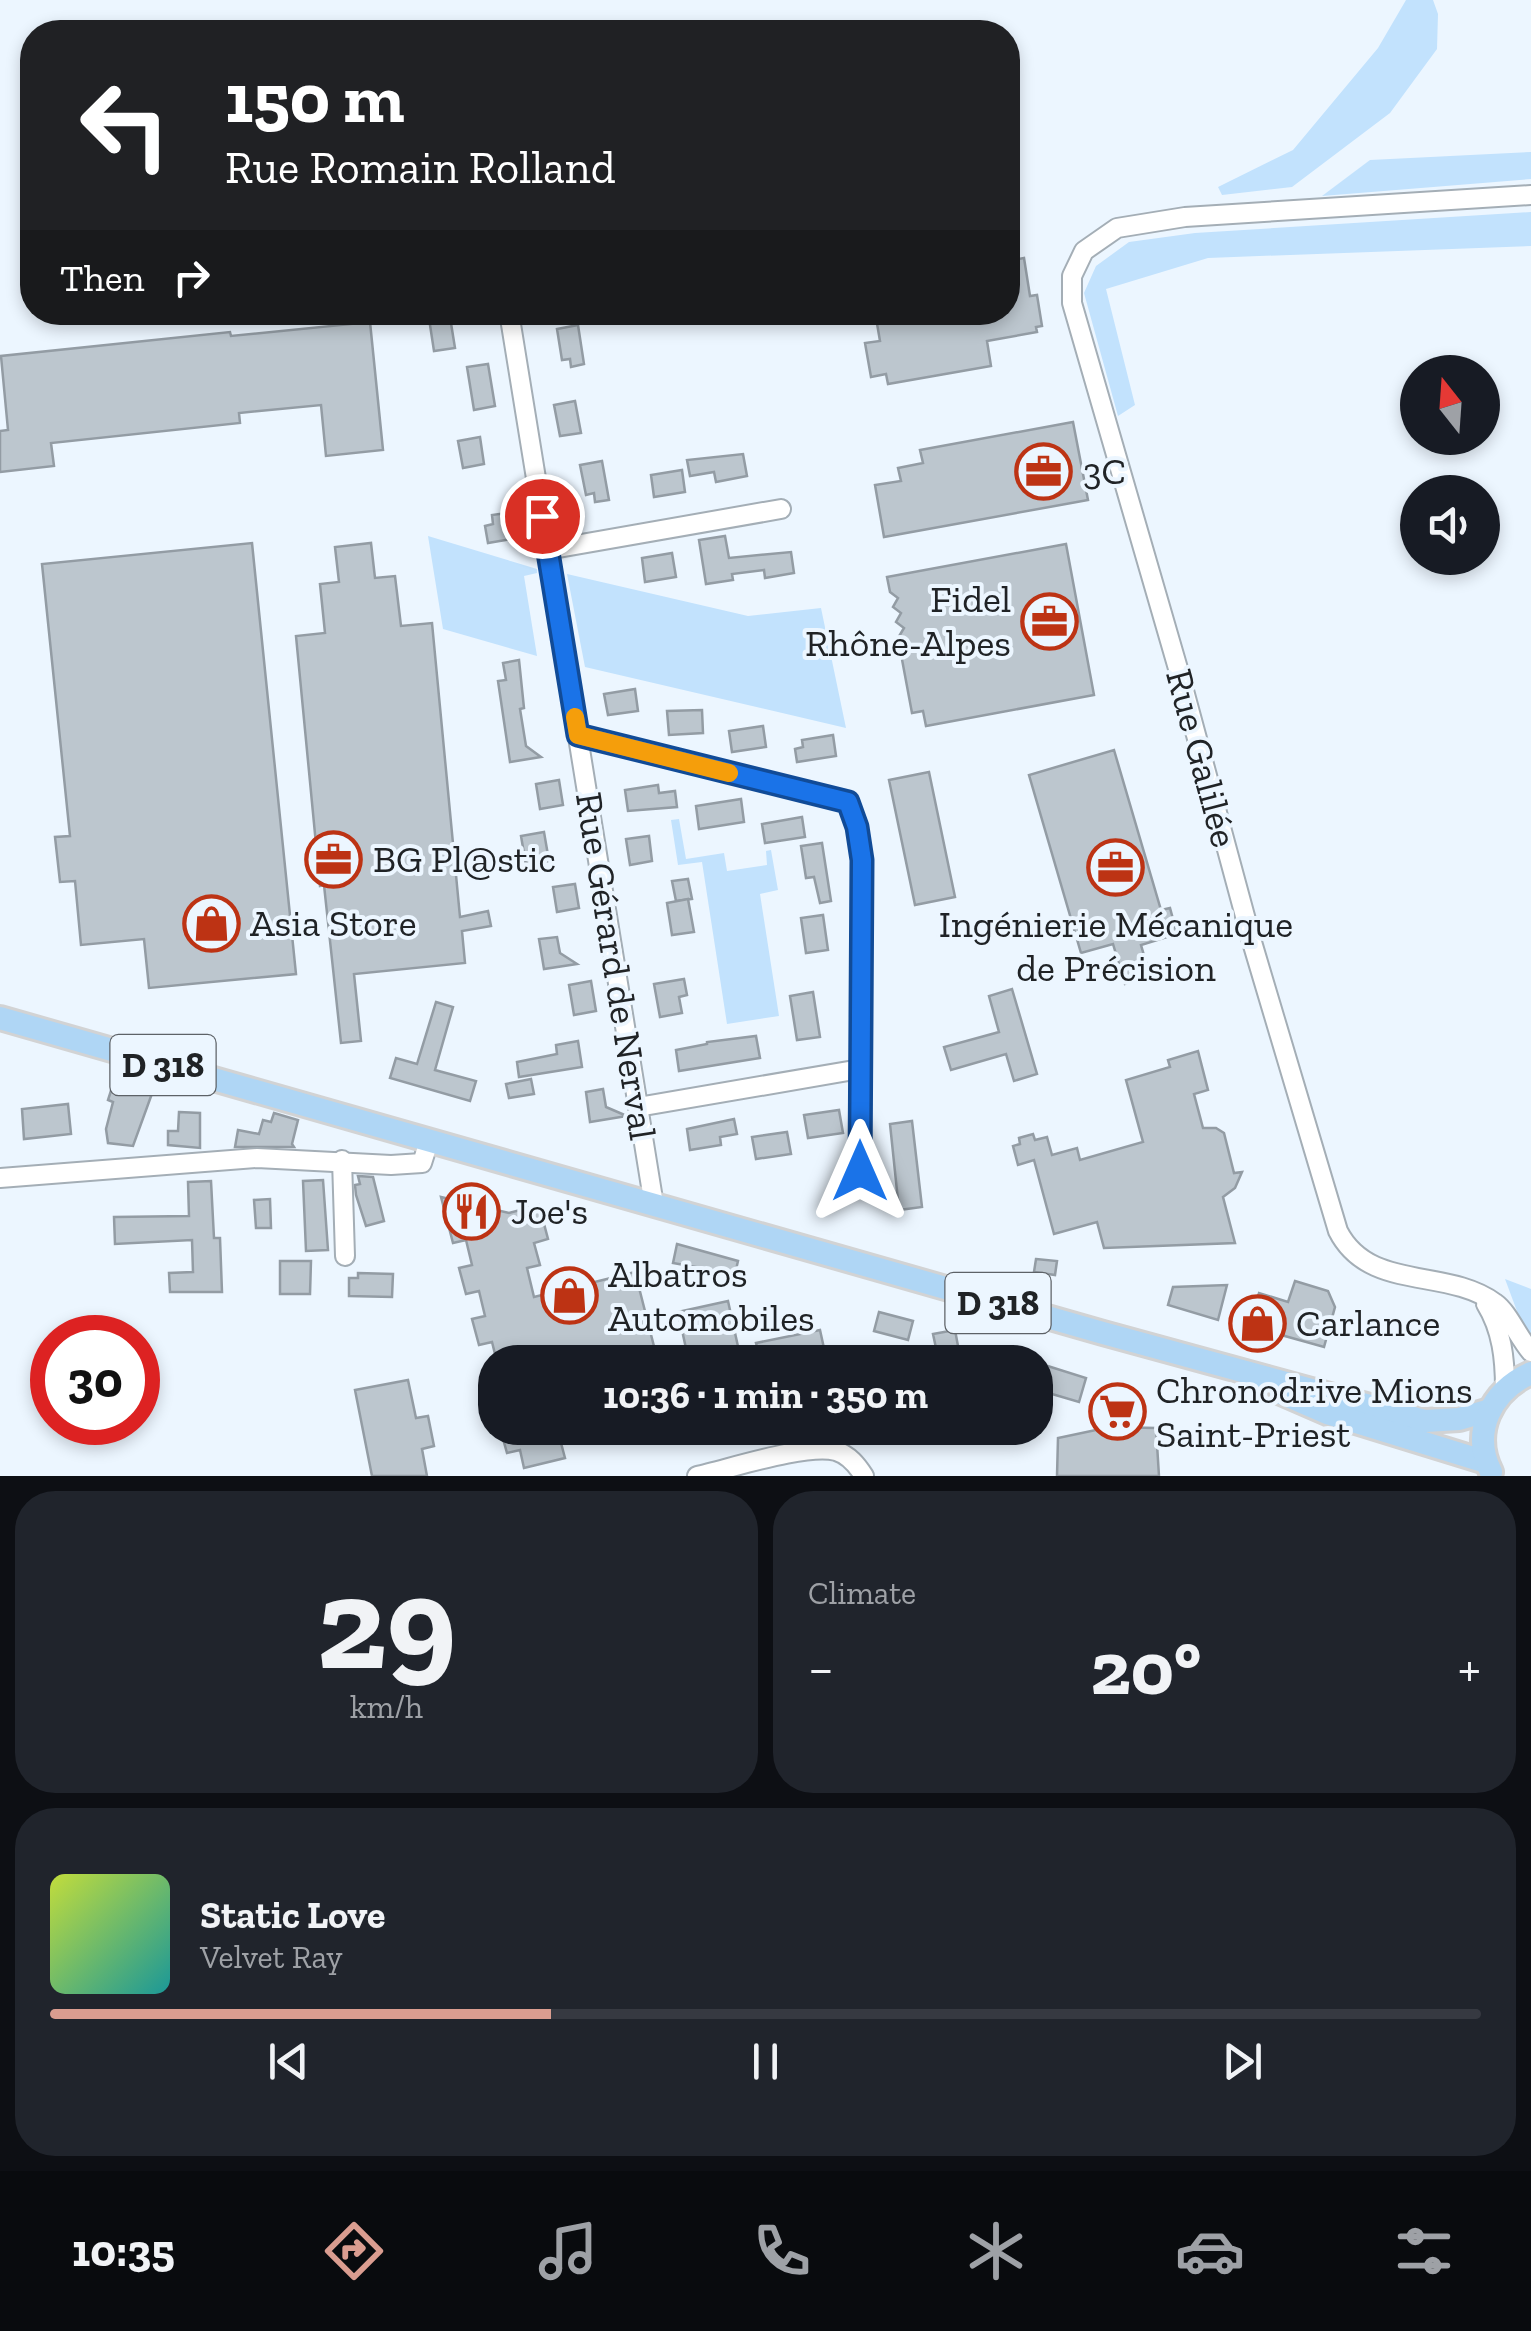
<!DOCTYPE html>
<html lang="en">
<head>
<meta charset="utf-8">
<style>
  :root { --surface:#171b24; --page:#20242c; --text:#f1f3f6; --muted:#9ea1a6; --line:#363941; --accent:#da9d90 }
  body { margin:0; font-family:"Zilla Slab",serif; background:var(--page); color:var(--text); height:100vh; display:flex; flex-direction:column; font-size:38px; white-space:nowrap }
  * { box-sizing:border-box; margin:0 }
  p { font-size:32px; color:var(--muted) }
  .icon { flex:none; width:55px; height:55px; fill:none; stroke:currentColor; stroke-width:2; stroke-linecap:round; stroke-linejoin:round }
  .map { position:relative; height:1476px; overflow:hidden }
  .side { display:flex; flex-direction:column; gap:15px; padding:15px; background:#0d0f14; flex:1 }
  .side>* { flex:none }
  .guide { position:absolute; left:20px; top:20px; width:1000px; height:305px; border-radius:40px; box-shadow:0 5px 15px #0003; background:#202124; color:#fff; overflow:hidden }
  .needle { width:65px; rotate:343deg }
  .controls { position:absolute; left:1400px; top:355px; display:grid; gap:20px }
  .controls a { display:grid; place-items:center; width:100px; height:100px; border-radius:50%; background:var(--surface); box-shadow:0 5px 15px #0003; font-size:50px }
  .speed { position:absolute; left:30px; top:1315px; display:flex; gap:20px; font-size:50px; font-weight:700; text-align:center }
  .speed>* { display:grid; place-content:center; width:130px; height:130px; border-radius:50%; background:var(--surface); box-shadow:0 5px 15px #0003; line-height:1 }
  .speed .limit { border:15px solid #d22; background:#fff; color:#111 }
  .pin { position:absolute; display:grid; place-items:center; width:85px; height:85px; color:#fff; margin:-42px; border:5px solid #fff; border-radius:50%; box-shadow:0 2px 10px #0007 }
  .me { position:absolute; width:110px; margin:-55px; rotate:0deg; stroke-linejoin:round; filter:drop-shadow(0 0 8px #0008) }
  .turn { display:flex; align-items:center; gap:35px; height:210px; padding:0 40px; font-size:45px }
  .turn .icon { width:130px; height:130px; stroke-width:2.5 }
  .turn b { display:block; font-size:70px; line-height:85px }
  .then { display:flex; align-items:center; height:95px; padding:0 40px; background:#0003; gap:20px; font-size:38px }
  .big { font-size:75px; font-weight:800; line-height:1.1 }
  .side .tile { flex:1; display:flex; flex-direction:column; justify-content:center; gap:15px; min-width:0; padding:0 35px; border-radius:40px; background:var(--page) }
  .side .dial { align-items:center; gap:0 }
  .dial b { font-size:130px; line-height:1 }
  .song { display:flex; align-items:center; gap:30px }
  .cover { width:120px; height:120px; border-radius:15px; background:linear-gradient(135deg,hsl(70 70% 55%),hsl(180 70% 35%)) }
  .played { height:10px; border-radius:5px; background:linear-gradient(90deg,var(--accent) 35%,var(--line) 35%) }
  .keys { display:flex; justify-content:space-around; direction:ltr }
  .heat { display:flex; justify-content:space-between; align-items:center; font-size:55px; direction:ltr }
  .side .tiles { flex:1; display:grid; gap:15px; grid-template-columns:1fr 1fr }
  .tile:last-child { grid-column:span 2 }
  .trip { position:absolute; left:478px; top:1345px; width:575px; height:100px; border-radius:40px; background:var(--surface); box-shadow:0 5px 15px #0003; font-weight:800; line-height:100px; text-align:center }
  .tab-bar { display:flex; height:160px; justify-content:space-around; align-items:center; background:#090b0e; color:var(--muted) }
  .tab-bar .icon { width:70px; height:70px }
  .tab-bar .selected { color:var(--accent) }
  .tab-bar b { font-size:45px; color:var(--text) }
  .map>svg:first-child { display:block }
</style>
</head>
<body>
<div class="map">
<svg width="1531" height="1476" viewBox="0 0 1531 1476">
  <rect width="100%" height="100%" fill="#ecf6ff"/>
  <g fill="#c2e2fd">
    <polygon points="1406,0 1433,0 1438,14 1437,49 1390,113 1292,187 1222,195 1218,187 1293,150 1378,48"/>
    <polygon points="1531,152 1531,179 1322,196 1370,160"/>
    <polygon points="1531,212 1531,246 1208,258 1106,289 1135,405 1118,416 1084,293 1096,266 1129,242 1195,233"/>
    <polygon points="428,536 537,569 537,573 524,576 537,656 443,629"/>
    <polygon points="567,574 748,616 821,608 846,728 585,667"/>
    <polygon points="679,819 686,859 724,853 727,871 767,865 766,851 771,850 778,890 760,894 779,1016 727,1024 702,862 678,865 671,820"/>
    <polygon points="1505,1279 1531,1289 1531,1337 1524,1330"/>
  </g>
  <g fill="#bcc6ce" stroke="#939ca4" stroke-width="2.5">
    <polygon points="1024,258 1030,296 1037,295 1042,326 1036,327 1037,332 987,341 991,366 888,384 886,374 871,377 865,343 880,341 875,312 1008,312 1008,261"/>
    <polygon points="428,312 441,312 442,318 450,317 455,348 434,351"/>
    <polygon points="370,322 383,450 326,456 321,405 239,413 240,423 51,443 54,466 0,472 0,431 8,430 1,356 230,332 231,336"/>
    <polygon points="578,325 584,364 571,367 570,359 562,360 557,329"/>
    <polygon points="488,364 495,406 474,410 467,367"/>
    <polygon points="575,401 581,433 560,436 554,405"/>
    <polygon points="1073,422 1088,500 884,537 875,485 901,481 898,468 923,463 920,450"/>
    <polygon points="480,437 484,464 463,468 458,441"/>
    <polygon points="743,454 747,476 716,482 714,472 690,476 687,460"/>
    <polygon points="602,461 609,500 595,502 594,493 586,495 580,465"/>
    <polygon points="682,470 685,492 654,497 651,475"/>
    <polygon points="513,512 517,538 488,543 485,526 493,524 492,515"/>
    <polygon points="725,536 729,558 791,552 794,573 765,578 764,570 732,574 733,580 706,584 699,540"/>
    <polygon points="252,543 296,974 149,988 144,939 81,945 75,881 60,882 55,837 70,836 42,564"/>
    <polygon points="371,543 375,578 395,576 401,626 432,623 460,917 488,911 491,926 462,931 465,963 354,974 361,1041 341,1043 324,885 320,886 296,636 325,633 320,584 339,582 335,547"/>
    <polygon points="1066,544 1094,695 926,726 923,711 912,713 898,638 904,628 896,622 901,613 893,607 898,598 890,592 887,577"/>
    <polygon points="672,553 676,577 645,582 642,558"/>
    <polygon points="519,660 524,708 520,709 526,746 541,757 510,762 498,681 506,680 503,663"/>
    <polygon points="635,689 638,711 608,715 604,694"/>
    <polygon points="702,710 703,733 669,735 667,711"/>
    <polygon points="763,726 766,747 732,752 729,731"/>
    <polygon points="833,735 836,756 797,762 795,749 803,747 802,740"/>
    <polygon points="1114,750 1161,910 1170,908 1177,934 1141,945 1150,976 1125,984 1113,944 1081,953 1029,775"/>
    <polygon points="929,772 955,897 915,905 889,780"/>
    <polygon points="559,780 563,805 540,809 536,784"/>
    <polygon points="658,785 659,793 675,791 677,807 628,811 625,790"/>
    <polygon points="741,799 744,822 699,829 696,806"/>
    <polygon points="802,817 805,837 765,843 762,824"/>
    <polygon points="544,832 549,861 526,865 521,836"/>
    <polygon points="649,836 652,861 630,865 626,839"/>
    <polygon points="822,843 831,901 820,903 814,877 806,878 801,846"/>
    <polygon points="688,879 692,899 676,901 672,881"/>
    <polygon points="575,884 579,908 557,912 553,887"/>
    <polygon points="688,899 694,932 672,935 667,903"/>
    <polygon points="823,915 828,950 806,953 801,918"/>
    <polygon points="557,937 560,953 577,964 544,969 539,939"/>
    <polygon points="684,979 687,995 679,997 682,1013 660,1017 654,984"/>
    <polygon points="591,981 596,1011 574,1015 569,985"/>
    <polygon points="1012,989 1037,1074 1014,1081 1006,1054 951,1070 944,1047 999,1032 989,996"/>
    <polygon points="813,992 820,1037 797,1040 790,996"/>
    <polygon points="436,1002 453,1007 435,1070 476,1081 470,1101 390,1078 396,1058 417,1064"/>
    <polygon points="756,1036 760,1058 679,1071 676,1050 707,1044 707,1042"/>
    <polygon points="578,1041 582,1067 519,1077 517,1062 557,1054 556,1045"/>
    <polygon points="1198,1051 1208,1090 1194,1094 1203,1128 1216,1128 1224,1133 1234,1173 1242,1172 1235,1188 1223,1197 1235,1243 1104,1248 1097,1222 1054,1234 1034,1160 1018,1165 1013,1146 1020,1144 1019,1138 1033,1134 1035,1140 1047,1137 1052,1155 1077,1148 1080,1160 1143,1142 1126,1080 1170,1067 1168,1060"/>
    <polygon points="115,1078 154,1088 133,1146 108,1143 106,1129 113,1102 108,1100"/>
    <polygon points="531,1079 534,1094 509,1098 506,1084"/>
    <polygon points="603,1089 606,1107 627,1116 590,1122 586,1092"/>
    <polygon points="68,1104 71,1134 24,1139 22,1109"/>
    <polygon points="839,1110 843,1133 808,1138 804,1115"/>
    <polygon points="179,1112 200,1113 200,1148 168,1145 168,1131 178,1131"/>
    <polygon points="274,1113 298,1120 292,1144 294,1147 235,1147 238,1130 259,1134 263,1120 271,1122"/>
    <polygon points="734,1119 737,1134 720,1137 721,1145 690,1150 687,1129"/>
    <polygon points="912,1121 922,1207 899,1210 890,1124"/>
    <polygon points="787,1132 791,1154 756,1159 752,1137"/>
    <polygon points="358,1176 373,1177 384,1221 366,1226 356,1195 355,1185 360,1184"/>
    <polygon points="323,1180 328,1250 306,1251 303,1181"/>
    <polygon points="211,1181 214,1238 220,1238 222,1292 170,1292 169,1273 193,1272 192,1240 115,1244 114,1217 189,1216 188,1182"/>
    <polygon points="441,1197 509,1213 539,1205 548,1239 534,1243 540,1265 527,1268 534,1297 635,1272 658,1362 497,1362 492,1342 479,1345 472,1319 485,1316 479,1291 466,1294 459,1268 472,1265 466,1240 453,1243"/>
    <polygon points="270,1199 271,1228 256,1228 254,1200"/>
    <polygon points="677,1244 738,1261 735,1274 673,1263"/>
    <polygon points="1036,1259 1057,1261 1055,1275 1034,1272"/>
    <polygon points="280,1261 311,1261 310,1294 280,1294"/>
    <polygon points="358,1273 393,1274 392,1297 349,1296 349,1278 358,1278"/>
    <polygon points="1295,1281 1328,1291 1335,1307 1324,1347 1249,1326 1259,1293 1288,1302"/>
    <polygon points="1227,1285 1218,1320 1168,1305 1173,1287"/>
    <polygon points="728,1301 739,1351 689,1362 678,1312"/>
    <polygon points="879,1312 913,1321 908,1340 874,1331"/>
    <polygon points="820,1330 827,1362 761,1362 756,1343"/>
    <polygon points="955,1330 961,1362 939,1362 933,1334"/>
    <polygon points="1035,1362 1086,1378 1079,1402 1035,1389"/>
    <polygon points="408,1380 416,1418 428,1416 434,1446 422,1449 427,1476 372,1476 355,1390"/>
    <polygon points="1110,1427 1156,1428 1159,1476 1057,1476 1058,1438"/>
    <polygon points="500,1428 557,1428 565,1458 524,1468 520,1450 507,1453"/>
    <polygon points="584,1428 624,1428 625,1433 588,1442"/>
  </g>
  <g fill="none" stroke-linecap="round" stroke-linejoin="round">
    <defs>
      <g id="minor">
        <path d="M1531,195L1185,217L1117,228L1084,251L1072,276V303L1179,672L1252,942L1338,1231C1369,1292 1446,1267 1495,1303C1508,1312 1518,1337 1531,1352"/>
        <polyline points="509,312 654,1205"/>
        <polyline points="547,550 781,509"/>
        <polyline points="578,735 848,802 857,827 862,859 860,1171"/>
        <polyline points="638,1107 860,1069"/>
        <polyline points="342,1160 345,1256"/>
        <polyline points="0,1178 257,1158 391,1165 422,1163 429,1141"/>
        <path d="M1486,1304C1502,1330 1505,1359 1505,1389"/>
        <path d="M697,1476C729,1469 807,1443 836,1451C849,1455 857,1465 864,1476"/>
      </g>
      <g id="major">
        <polyline points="0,1018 1103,1333 1425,1421 1459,1419 1490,1410"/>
        <polyline points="1281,1393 1327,1413 1486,1462"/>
        <path d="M1491,1472C1471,1432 1491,1391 1531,1373"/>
      </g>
    </defs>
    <use href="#minor" stroke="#a4aeb6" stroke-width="22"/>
    <use href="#major" stroke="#d2d3d4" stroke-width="28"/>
    <use href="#minor" stroke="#fff" stroke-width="18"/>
    <use href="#major" stroke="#afd6f5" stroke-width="22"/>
  </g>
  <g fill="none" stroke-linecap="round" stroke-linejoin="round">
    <defs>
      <polyline id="route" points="542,516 578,735 848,802 857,827 862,860 860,1171"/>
    </defs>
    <use href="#route" stroke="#114b97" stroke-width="25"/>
    <use href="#route" stroke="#1a73e8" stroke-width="18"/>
    <polyline stroke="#f59e0b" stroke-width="18" points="575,717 578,735 729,773"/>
  </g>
  <defs>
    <symbol id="office-ring" viewBox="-11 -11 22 22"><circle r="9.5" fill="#ecf6ff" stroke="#bd3314" stroke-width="1.5"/><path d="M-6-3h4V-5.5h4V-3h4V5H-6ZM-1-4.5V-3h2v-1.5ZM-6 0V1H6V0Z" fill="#bd3314"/></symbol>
    <symbol id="shop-ring" viewBox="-11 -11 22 22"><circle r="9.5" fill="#ecf6ff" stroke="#bd3314" stroke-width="1.5"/><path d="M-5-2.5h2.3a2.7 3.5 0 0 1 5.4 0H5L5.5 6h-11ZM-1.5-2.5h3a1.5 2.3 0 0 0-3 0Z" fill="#bd3314"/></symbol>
    <symbol id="restaurant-ring" viewBox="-11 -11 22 22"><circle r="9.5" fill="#ecf6ff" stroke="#bd3314" stroke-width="1.5"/><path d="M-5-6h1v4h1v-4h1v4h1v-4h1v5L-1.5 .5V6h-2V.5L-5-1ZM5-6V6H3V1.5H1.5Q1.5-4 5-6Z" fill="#bd3314"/></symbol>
    <symbol id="supermarket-ring" viewBox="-11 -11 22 22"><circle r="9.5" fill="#ecf6ff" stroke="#bd3314" stroke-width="1.5"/><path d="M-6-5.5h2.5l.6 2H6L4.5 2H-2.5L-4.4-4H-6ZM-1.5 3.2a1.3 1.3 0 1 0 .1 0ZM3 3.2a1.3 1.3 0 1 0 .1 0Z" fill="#bd3314"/></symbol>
  </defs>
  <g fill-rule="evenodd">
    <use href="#office-ring" x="1012" y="440" width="63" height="63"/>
    <use href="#office-ring" x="1018" y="590" width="63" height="63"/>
    <use href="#office-ring" x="302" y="828" width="63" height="63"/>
    <use href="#office-ring" x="1084" y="836" width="63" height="63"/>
    <use href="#shop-ring" x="180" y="892" width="63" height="63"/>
    <use href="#restaurant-ring" x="440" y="1180" width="63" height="63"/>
    <use href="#shop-ring" x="538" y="1264" width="63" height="63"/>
    <use href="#shop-ring" x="1226" y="1292" width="63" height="63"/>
    <use href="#supermarket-ring" x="1086" y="1380" width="63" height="63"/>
  </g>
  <g text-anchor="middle" stroke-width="8" stroke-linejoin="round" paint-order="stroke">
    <g fill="#ecf6ff" stroke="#5d6267" stroke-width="2.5">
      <rect x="110.5" y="1035" width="105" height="60" rx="8"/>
      <rect x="945.5" y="1273" width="105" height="60" rx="8"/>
    </g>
    <g font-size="35" font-weight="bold" fill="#202326">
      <text x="163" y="1077">D 318</text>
      <text x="998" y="1315">D 318</text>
    </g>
    <g font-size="38" fill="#202326" stroke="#ecf6ff" text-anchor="start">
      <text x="1083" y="484">3C</text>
      <text x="1011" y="612" text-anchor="end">Fidel<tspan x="1011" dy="44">Rhône-Alpes</tspan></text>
      <text x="373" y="872">BG Pl@stic</text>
      <text x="250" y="936">Asia Store</text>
      <text x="1116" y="937" text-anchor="middle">Ingénierie Mécanique<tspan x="1116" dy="44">de Précision</tspan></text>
      <text x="511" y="1224">Joe's</text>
      <text x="608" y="1287">Albatros<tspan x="608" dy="44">Automobiles</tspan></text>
      <text x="1296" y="1336">Carlance</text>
      <text x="1156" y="1403">Chronodrive Mions<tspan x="1156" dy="44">Saint-Priest</tspan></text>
    </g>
    <g font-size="38" fill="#202326" stroke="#ecf6ff">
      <text transform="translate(1202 758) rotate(75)" y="13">Rue Galilée</text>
      <text transform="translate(616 966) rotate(81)" y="13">Rue Gérard de Nerval</text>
    </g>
  </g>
</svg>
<div class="controls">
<a><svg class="needle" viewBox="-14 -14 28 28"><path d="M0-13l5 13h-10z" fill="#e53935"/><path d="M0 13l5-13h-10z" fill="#9ea1a6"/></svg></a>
<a><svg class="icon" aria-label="sound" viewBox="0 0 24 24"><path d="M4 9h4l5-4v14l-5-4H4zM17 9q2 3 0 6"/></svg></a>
</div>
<div class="speed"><div class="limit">30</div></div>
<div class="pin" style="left:542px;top:516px;background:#d93025"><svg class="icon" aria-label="arrive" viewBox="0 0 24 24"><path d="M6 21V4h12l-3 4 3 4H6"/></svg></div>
<svg class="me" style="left:860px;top:1171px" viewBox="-20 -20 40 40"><path d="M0-17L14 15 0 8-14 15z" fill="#1a73e8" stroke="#fff" stroke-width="4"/></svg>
<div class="trip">10:36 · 1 min · 350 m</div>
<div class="guide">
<div class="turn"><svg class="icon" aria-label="left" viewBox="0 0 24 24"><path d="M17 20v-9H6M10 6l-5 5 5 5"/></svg><div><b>150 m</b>Rue Romain Rolland</div></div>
<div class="then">Then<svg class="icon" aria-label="right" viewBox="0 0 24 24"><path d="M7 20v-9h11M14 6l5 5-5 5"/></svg></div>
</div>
</div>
<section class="side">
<div class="tiles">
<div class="tile dial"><b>29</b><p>km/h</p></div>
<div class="tile"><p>Climate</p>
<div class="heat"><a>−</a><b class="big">20°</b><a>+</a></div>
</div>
<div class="tile">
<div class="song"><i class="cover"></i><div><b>Static Love</b><p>Velvet Ray</p></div></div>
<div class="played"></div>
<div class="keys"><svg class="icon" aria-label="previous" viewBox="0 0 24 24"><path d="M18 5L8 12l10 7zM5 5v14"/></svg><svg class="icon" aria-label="pause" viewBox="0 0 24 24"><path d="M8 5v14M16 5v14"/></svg><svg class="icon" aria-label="next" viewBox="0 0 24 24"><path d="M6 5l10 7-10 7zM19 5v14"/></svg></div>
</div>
</div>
</section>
<nav class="tab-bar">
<b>10:35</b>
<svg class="icon selected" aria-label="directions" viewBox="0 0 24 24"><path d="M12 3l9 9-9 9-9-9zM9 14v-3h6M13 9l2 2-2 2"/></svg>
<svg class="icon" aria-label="music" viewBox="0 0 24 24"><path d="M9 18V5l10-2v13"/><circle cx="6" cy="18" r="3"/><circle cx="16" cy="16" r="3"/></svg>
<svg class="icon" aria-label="phone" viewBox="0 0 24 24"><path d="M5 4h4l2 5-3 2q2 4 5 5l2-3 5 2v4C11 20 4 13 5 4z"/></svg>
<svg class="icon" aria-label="climate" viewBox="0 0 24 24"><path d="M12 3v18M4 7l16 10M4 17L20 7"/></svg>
<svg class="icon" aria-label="car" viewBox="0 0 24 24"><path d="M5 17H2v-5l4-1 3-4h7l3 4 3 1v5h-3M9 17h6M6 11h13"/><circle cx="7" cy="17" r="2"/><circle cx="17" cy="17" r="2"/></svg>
<svg class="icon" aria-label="filters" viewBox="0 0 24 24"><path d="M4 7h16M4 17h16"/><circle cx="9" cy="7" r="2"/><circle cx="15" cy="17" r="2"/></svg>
</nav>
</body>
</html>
